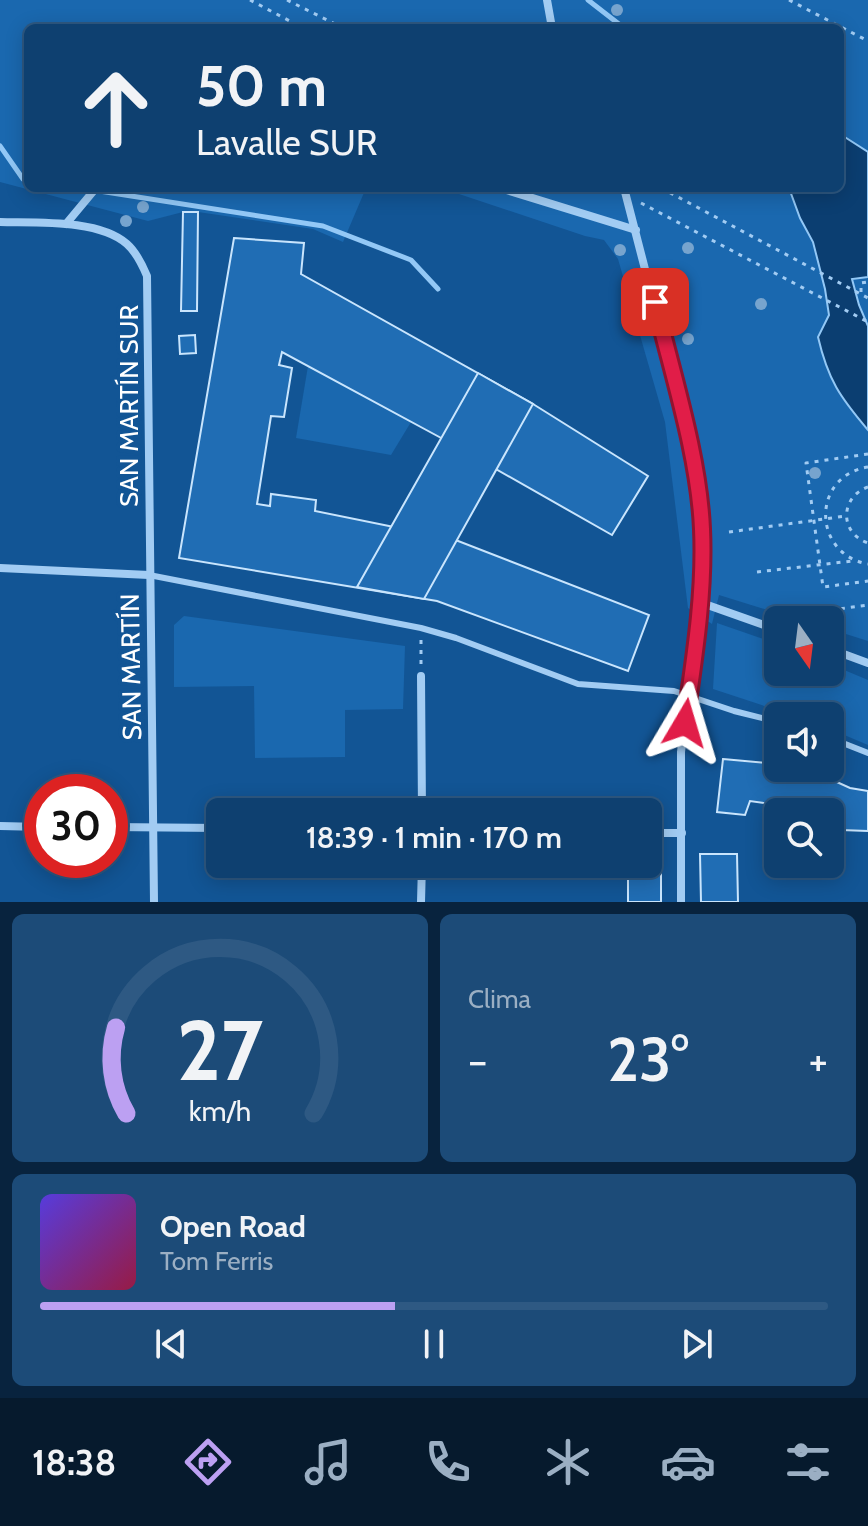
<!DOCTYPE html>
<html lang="es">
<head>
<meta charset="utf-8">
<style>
  :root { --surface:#0e4070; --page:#1c4b78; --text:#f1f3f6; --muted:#9bafc3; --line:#2e5983; --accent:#bca0f2 }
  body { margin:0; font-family:Cabin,sans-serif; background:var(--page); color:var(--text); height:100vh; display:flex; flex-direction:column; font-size:30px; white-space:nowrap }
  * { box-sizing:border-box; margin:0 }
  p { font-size:26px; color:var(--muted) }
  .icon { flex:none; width:44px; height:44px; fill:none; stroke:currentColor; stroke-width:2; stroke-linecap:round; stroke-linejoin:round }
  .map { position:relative; height:902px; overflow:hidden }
  .sheet { display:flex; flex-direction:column; gap:12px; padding:12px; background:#08233e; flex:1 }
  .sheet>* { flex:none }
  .top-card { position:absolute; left:24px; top:24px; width:820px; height:168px; border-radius:12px; box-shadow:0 4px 20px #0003,0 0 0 2px var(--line); background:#0e4070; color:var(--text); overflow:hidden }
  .needle { width:52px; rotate:166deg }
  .controls { position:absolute; left:764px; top:606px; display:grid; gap:16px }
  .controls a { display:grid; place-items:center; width:80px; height:80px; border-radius:12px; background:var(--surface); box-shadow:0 4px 20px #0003,0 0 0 2px var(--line); font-size:40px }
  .speed { position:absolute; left:24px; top:774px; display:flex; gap:16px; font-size:40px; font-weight:700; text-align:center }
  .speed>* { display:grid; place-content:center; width:104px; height:104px; border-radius:50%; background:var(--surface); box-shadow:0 4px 20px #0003,0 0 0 2px var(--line); line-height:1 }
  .speed .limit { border:12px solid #d22; background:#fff; color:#111 }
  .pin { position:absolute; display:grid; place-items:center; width:68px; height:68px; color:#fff; margin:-34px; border-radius:16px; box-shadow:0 4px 12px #0006 }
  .me { position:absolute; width:88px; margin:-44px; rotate:7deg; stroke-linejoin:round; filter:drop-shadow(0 0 6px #0008) }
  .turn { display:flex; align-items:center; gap:28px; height:168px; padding:0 40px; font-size:36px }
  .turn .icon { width:104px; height:104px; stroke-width:2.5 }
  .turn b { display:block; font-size:56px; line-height:68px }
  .big { font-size:60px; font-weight:600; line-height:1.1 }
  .sheet .tile { flex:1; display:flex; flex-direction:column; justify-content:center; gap:12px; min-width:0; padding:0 28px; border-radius:12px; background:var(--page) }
  .sheet .dial { align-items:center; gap:0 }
  .dial svg { height:208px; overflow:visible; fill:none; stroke:var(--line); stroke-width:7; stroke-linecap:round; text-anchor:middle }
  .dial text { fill:var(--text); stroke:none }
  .song { display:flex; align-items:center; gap:24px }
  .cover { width:96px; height:96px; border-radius:12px; background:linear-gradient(135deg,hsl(250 70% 55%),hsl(340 70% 35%)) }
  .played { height:8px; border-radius:4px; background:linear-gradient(90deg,var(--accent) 45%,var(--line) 45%) }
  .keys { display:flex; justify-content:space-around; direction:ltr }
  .heat { display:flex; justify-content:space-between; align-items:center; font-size:44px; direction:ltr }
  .sheet .tiles { flex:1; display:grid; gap:12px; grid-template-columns:1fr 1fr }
  .tile:last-child { grid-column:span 2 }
  .trip { position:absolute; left:206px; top:798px; width:456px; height:80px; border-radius:12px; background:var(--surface); box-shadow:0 4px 20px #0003,0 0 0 2px var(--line); font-weight:600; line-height:80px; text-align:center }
  .dock { display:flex; height:128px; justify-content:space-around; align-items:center; background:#061a2d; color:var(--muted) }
  .dock .icon { width:56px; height:56px }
  .dock .active { color:var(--accent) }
  .dock b { font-size:36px; color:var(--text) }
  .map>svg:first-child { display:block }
</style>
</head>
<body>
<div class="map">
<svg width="868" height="902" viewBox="0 0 868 902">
  <rect width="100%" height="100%" fill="#125595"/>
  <g fill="#1a68af">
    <polygon points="0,0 868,0 868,641 830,629 830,620 800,620 719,595 712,624 688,608 665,422 618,259 604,240 585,236 441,188 840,188 840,28 28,28 28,188 366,188 343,242 313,229 198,212 183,212 148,221 0,182"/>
    <polygon points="308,366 411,422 391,455 296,438"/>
    <polygon points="184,616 405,646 403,709 345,710 345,757 255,758 254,686 174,687 174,625"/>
    <polygon points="717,623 778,644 778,672 830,672 830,664 868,680 868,745 830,729 830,716 795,716 713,689"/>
  </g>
  <path fill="#0b3e71" stroke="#93c8f6" stroke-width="2" d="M840,134L868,152V277L852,279L859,305L868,326V430C840,397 828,380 818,337L829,315L825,289L813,242L800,218L789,188H840Z"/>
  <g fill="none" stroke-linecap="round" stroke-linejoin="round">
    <g stroke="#93c8f6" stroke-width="5">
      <polyline points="588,0 624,28"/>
      <polyline points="0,146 23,179 28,180"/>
      <polyline points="80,188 323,226 411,260 438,289"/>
    </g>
  </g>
  <g fill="#206db4" stroke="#c9e5fd" stroke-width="2">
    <polygon points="183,212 198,212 197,311 181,311"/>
    <polygon points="234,238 304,243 301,274 533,404 648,476 612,535 443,439 282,352 279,365 292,368 284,417 271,416 257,504 270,506 271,494 316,500 315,511 453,539 649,615 628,671 437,601 179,558"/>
    <polygon points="195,335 196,353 180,354 179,336"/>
    <polygon points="478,373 533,404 424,599 357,587"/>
    <polygon points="723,759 778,764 778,768 806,768 850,788 868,791 868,831 841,830 830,825 830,812 801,812 790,807 750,801 745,815 717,812"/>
    <polygon points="700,854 737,854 738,902 701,902"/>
    <polygon points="648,855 661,865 661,902 628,902 628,864 648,864"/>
  </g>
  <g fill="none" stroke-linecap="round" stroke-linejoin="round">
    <g stroke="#a2ccf3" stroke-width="3" stroke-dasharray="4 6" stroke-linecap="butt">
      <polyline points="250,0 303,28"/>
      <polyline points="287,0 343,28"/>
      <polyline points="789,0 868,41"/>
      <polyline points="661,188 868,298"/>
      <polyline points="641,203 868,322"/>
      <polyline points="861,292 861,283 868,282"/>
      <polyline points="868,454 806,463 823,587 868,581"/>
      <path d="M868,467C811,476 812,554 868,564"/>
      <path d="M868,487C840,497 839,533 868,543"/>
      <polyline points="729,532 846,516"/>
      <polyline points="757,572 852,561"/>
      <polyline points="831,610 868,605"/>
      <polyline points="421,640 421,664"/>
    </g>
    <g stroke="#a2ccf3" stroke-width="6">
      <polyline points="149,575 421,628 456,638 578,684 674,691 734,711 778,722"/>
      <polyline points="830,738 868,753"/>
    </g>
    <g stroke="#a2ccf3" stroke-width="8">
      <polyline points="547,0 552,28"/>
      <polyline points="500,188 636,230"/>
      <polyline points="624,188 676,389 697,488 702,529 699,602 681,752 681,902"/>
      <path d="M0,222C36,223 99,219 127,244C136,252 142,264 147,276L154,902"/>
      <polyline points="66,224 96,188"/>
      <polyline points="0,568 149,575"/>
      <polyline points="699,602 778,630"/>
      <polyline points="830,649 868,663"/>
      <polyline points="421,676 422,812"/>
      <polyline points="0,826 42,827"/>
      <polyline points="110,827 220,828"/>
      <polyline points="648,833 682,833"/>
      <polyline points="421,902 422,864"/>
    </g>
  </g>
  <g fill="#77a4ce">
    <circle cx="617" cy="10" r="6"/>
    <circle cx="143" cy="207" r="6"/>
    <circle cx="126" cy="221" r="6"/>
    <circle cx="688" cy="248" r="6"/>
    <circle cx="620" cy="250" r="6"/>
    <circle cx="676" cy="295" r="6"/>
    <circle cx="761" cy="304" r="6"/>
    <circle cx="640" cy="317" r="6"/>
    <circle cx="688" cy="339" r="6"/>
    <circle cx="815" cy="473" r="6"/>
  </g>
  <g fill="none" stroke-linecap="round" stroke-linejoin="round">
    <defs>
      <path id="route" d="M655,302C672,373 699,456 702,529C705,593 694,660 685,723"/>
    </defs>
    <use href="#route" stroke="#92132f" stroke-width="20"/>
    <use href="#route" stroke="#e11d48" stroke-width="14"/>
  </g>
  <g text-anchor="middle" stroke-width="8" stroke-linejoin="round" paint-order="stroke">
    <g font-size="26" fill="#fff" stroke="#125595">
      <text transform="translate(129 406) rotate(-90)" y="9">SAN MARTÍN SUR</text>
      <text transform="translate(131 667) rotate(-91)" y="9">SAN MARTÍN</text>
    </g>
  </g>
</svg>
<div class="controls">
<a><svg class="needle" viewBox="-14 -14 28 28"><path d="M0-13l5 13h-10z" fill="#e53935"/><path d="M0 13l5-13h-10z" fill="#9bafc3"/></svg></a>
<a><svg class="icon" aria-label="sound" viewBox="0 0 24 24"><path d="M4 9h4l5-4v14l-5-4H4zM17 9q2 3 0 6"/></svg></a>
<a><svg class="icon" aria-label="search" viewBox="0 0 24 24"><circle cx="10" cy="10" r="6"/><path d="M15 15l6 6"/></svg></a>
</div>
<div class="speed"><div class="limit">30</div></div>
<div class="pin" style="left:655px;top:302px;background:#d93025"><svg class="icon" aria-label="arrive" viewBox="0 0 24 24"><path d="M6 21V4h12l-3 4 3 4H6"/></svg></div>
<svg class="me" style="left:685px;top:723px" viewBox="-20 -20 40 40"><path d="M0-17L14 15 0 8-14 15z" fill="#e11d48" stroke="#fff" stroke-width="4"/></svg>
<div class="trip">18:39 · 1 min · 170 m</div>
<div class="top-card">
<div class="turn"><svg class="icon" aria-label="ahead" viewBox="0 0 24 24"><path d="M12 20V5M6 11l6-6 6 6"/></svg><div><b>50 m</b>Lavalle SUR</div></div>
</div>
</div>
<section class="sheet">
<div class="tiles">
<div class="tile dial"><svg viewBox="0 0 100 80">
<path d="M14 69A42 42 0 1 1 86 69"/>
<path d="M14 69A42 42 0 0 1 10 36" stroke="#bca0f2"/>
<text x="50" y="56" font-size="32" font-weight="700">27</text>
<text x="50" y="72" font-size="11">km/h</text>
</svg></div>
<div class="tile"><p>Clima</p>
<div class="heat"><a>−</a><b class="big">23°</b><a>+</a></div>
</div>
<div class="tile">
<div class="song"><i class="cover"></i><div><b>Open Road</b><p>Tom Ferris</p></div></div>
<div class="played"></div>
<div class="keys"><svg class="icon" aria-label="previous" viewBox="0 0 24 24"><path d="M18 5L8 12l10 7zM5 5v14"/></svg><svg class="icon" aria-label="pause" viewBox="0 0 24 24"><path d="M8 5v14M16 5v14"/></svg><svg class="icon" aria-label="next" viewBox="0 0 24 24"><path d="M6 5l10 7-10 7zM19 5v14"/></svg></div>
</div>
</div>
</section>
<nav class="dock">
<b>18:38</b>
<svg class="icon active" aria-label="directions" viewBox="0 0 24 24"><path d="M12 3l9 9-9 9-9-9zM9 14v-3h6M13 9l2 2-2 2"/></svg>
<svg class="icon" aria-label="music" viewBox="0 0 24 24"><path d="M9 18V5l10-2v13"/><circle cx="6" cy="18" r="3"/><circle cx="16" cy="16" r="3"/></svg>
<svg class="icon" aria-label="phone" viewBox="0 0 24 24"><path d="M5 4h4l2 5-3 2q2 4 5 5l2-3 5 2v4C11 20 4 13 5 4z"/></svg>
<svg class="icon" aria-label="climate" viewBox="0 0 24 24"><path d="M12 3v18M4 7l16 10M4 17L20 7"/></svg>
<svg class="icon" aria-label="car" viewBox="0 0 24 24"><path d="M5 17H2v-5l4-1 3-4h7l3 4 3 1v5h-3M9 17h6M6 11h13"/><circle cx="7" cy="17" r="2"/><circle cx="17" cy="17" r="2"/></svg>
<svg class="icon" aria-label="filters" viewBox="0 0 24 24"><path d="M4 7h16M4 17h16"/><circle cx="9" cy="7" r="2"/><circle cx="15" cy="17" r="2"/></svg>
</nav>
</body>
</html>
